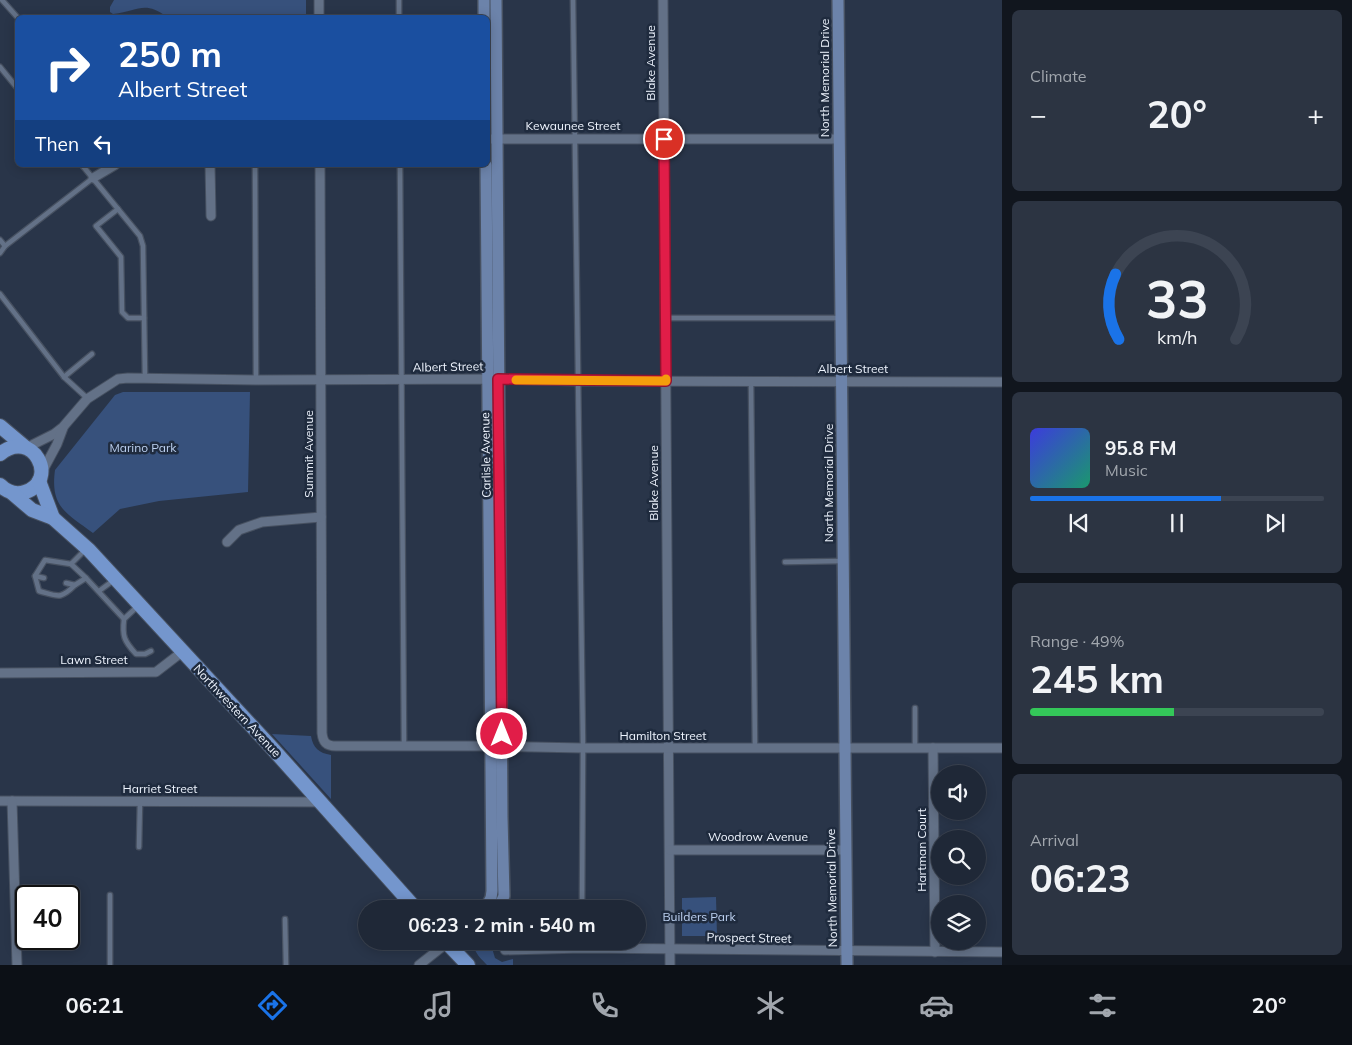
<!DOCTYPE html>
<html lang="en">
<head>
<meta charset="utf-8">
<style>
  :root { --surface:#1f2837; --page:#2c3442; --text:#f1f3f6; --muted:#a1a6ad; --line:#3c4452; --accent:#1a73e8 }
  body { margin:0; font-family:Mulish,sans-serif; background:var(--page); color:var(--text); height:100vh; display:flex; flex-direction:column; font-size:19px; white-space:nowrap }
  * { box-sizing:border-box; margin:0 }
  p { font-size:16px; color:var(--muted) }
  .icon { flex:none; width:28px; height:28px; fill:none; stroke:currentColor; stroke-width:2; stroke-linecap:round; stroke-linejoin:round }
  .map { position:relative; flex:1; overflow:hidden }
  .drawer { display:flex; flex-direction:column; gap:10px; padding:10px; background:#11161e; width:350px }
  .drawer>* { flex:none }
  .hud { position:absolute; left:15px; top:15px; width:475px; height:152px; border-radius:8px; box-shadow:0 2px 12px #0003,0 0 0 1px var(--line); background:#1a4fa0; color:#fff; overflow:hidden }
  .controls { position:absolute; left:931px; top:765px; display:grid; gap:10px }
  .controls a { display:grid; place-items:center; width:55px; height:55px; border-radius:50%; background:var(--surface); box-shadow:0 2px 12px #0003,0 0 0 1px var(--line); font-size:25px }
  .speed { position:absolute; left:15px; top:885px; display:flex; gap:10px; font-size:25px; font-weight:700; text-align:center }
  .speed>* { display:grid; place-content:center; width:65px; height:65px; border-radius:50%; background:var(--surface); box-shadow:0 2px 12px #0003,0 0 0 1px var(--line); line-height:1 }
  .speed .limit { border:2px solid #111; border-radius:8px; background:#fff; color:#111 }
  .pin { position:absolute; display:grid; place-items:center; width:42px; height:42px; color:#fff; margin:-21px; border:2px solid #fff; border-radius:50%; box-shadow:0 1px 5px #0007 }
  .me { position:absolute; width:55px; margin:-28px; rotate:0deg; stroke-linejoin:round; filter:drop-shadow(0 0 4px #0008) }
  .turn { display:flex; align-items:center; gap:18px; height:105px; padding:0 20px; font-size:22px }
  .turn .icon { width:65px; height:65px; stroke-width:2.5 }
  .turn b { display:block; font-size:35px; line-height:42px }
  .then { display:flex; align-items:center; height:48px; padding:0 20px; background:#0003; gap:10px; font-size:19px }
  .big { font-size:38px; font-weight:700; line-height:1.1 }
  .drawer .tile { flex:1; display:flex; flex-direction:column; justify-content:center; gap:8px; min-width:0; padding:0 18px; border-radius:8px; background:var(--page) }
  .drawer .dial { align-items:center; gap:0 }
  .dial svg { height:130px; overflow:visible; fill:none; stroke:var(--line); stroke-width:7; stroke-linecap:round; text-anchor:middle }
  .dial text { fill:var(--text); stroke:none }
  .song { display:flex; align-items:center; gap:15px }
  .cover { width:60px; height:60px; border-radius:8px; background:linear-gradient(135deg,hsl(240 70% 55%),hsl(160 70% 35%)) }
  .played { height:5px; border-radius:2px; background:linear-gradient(90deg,var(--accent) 65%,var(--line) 65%) }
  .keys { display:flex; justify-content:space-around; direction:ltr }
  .heat { display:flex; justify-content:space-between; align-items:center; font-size:28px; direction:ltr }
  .charge { height:8px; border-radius:4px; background:linear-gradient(90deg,#34c759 49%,var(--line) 0) }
  .trip { position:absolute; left:358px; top:900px; width:288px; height:50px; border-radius:25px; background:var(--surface); box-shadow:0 2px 12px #0003,0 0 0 1px var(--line); font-weight:700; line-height:50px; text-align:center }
  .menu { display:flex; height:80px; justify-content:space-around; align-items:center; background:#0c1016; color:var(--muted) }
  .menu .icon { width:35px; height:35px }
  .menu .selected { color:var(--accent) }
  .menu b { font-size:22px; color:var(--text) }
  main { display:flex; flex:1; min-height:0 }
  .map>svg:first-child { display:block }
</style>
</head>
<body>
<main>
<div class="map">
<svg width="1002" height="965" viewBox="0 0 1002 965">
  <rect width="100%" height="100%" fill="#293549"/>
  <g fill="#37517c">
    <path d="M114,0H306V17H167C144,0 139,11 113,14L110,12V7Z"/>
    <path d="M123,392H250L248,492L159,501L120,509L93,533C66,513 50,507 55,470L115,395Z"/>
    <path d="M272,734L311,736C313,748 319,753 331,755V799Z"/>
    <polygon points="716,897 717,936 682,936 682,898"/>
    <path d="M476,941H496L492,948L495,958L502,962L513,959V965H487C481,958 471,951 476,941Z"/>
  </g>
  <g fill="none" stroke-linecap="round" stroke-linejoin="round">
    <defs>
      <g id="lane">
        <polyline points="2,0 18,18"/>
        <polyline points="399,0 399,18"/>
        <polyline points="573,0 583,748 582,909"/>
        <polyline points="0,67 18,89"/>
        <polyline points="82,165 140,236 143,246 145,378"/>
        <polyline points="255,165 256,380"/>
        <polyline points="400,165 404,746"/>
        <polyline points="118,209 96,226 121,257 122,312 128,318 144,318"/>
        <polyline points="0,240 5,246"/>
        <polyline points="0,253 5,246 93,178"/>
        <polyline points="0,294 64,377 87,398"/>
        <polyline points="665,318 841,318"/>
        <polyline points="64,377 92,354"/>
        <polyline points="751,381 755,748"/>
        <polyline points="785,562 842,561"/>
        <polyline points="71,564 86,578 124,619 139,605"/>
        <polyline points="35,576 44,578"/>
        <path d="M66,583L75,585C60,600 58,596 39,591L35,576L45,560L71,564L85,550"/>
        <polyline points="75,585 86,578"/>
        <polyline points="99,591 114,580"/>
        <path d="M124,619C122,636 124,641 136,654H145L151,651"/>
        <polyline points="915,748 915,708"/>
        <polyline points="139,847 140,801"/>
        <polyline points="110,895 110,965"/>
        <polyline points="285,919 286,965"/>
      </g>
      <g id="street">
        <polyline points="319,0 319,18"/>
        <polyline points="663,0 670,965"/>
        <polyline points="488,139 839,139"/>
        <polyline points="210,165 211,216"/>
        <path d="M320,165L322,733C323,742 326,746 336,746H489L583,748H1002"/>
        <polyline points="93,178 115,165"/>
        <polyline points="26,448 54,434 63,427 87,399 118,379 128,378 256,380 498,379 577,381 1002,382"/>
        <polyline points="42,472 57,444 63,428"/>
        <polyline points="227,542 239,530 262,522 321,517"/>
        <polyline points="0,673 156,672 182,652"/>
        <polyline points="933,748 935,952"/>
        <polyline points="0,801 320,802"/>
        <polyline points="12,801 17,965"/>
        <polyline points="670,850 845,850"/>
        <polyline points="505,941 505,950 582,948 1002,952"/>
        <polyline points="419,965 447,943"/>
      </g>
      <g id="secondary">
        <polyline points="484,0 484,18"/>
        <polyline points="496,0 502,817 504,896 498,909"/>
        <polyline points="838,0 847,965"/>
        <polyline points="485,909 491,898 492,891 486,165"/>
      </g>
      <g id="primary">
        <polyline points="0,426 25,447"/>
        <path d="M0,454C33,427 60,481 25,492C16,495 7,492 0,485"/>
        <polyline points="39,481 53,518"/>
        <polyline points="12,493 32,510 53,518 89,550 272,748 416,909"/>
        <polyline points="445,941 468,965"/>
      </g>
    </defs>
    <use href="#lane" stroke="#475161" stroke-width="7"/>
    <use href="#street" stroke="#475161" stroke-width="11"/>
    <use href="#secondary" stroke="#475161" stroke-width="14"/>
    <use href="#primary" stroke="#475161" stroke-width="16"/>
    <use href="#lane" stroke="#637187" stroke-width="4.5"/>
    <use href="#street" stroke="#637187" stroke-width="9"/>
    <use href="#secondary" stroke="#6c83aa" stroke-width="11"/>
    <use href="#primary" stroke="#7496cd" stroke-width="14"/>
  </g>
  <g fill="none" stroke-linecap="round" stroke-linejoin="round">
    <defs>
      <polyline id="route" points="502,734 498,379 666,381 664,139"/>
    </defs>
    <use href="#route" stroke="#92132f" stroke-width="12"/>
    <use href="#route" stroke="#e11d48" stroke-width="9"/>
    <polyline stroke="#f59e0b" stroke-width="9" points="516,380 666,381 666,379"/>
  </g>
  <g text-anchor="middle" stroke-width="5" stroke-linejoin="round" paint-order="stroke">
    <g font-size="12" fill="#eef4fe" stroke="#1f2b3e">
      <text transform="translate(651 63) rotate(-90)" y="4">Blake Avenue</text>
      <text transform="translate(825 78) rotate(-90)" y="4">North Memorial Drive</text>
      <text x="573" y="130">Kewaunee Street</text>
      <text transform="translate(448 367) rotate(-1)" y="4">Albert Street</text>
      <text x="853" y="373">Albert Street</text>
      <text transform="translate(309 454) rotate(-90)" y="4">Summit Avenue</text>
      <text transform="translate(486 455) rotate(-91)" y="4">Carlisle Avenue</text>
      <text transform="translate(654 483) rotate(-90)" y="4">Blake Avenue</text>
      <text transform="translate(829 483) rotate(-90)" y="4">North Memorial Drive</text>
      <text x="94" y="664">Lawn Street</text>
      <text transform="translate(237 711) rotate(47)" y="4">Northwestern Avenue</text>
      <text x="663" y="740">Hamilton Street</text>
      <text x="160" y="793">Harriet Street</text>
      <text x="758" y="841">Woodrow Avenue</text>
      <text transform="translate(922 850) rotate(-90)" y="4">Hartman Court</text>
      <text transform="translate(832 888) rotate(-91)" y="4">North Memorial Drive</text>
      <text transform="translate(749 938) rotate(1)" y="4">Prospect Street</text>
    </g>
    <g font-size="12" fill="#bdd1f1" stroke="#1f2b3e">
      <text x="143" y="452">Marino Park</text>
      <text x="699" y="921">Builders Park</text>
    </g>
  </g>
</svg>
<div class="controls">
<a><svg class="icon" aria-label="sound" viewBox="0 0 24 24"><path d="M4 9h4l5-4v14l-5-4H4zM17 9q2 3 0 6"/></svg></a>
<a><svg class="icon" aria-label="search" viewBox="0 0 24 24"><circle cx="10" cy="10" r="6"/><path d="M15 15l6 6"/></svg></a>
<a><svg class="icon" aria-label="layers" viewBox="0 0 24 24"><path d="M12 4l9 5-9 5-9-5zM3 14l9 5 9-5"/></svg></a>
</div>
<div class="speed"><div class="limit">40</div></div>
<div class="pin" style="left:664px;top:139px;background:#d93025"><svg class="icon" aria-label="arrive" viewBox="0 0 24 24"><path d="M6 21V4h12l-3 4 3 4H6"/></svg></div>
<svg class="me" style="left:502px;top:734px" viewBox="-20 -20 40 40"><circle r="17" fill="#e11d48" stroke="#fff" stroke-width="3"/><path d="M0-11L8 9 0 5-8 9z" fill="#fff"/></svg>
<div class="trip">06:23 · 2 min · 540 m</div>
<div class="hud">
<div class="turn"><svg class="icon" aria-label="right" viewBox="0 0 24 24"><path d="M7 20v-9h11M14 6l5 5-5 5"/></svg><div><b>250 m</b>Albert Street</div></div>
<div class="then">Then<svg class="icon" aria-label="left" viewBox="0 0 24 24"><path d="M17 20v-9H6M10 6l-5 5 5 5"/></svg></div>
</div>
</div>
<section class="drawer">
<div class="tile"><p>Climate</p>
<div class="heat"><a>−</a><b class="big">20°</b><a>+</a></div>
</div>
<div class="tile dial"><svg viewBox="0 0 100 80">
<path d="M14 69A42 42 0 1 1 86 69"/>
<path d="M14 69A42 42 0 0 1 12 29" stroke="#1a73e8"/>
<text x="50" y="56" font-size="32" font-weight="700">33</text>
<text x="50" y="72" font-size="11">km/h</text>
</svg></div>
<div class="tile">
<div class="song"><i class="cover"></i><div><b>95.8 FM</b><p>Music</p></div></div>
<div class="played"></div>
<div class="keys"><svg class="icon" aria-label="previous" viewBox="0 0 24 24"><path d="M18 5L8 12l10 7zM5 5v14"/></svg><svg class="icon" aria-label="pause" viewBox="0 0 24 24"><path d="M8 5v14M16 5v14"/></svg><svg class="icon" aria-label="next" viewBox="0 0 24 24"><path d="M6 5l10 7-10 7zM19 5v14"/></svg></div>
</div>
<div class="tile"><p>Range · 49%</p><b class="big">245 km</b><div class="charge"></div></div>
<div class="tile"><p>Arrival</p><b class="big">06:23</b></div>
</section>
</main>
<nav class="menu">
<b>06:21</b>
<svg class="icon selected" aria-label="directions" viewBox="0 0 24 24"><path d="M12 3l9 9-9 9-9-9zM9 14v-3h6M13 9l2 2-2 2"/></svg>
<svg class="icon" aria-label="music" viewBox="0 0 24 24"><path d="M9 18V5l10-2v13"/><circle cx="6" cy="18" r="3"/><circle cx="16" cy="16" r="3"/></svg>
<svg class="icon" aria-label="phone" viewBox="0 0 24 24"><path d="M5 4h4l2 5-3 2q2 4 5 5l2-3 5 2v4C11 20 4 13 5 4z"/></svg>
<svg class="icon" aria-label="climate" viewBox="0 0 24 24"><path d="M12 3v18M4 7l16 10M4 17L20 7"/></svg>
<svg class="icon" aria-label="car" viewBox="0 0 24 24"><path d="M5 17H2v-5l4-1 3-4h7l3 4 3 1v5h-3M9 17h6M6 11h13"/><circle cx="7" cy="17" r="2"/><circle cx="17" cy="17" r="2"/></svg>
<svg class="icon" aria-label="filters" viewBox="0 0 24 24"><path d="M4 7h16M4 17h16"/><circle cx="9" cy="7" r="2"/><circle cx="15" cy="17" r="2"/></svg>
<b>20°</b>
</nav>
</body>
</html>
